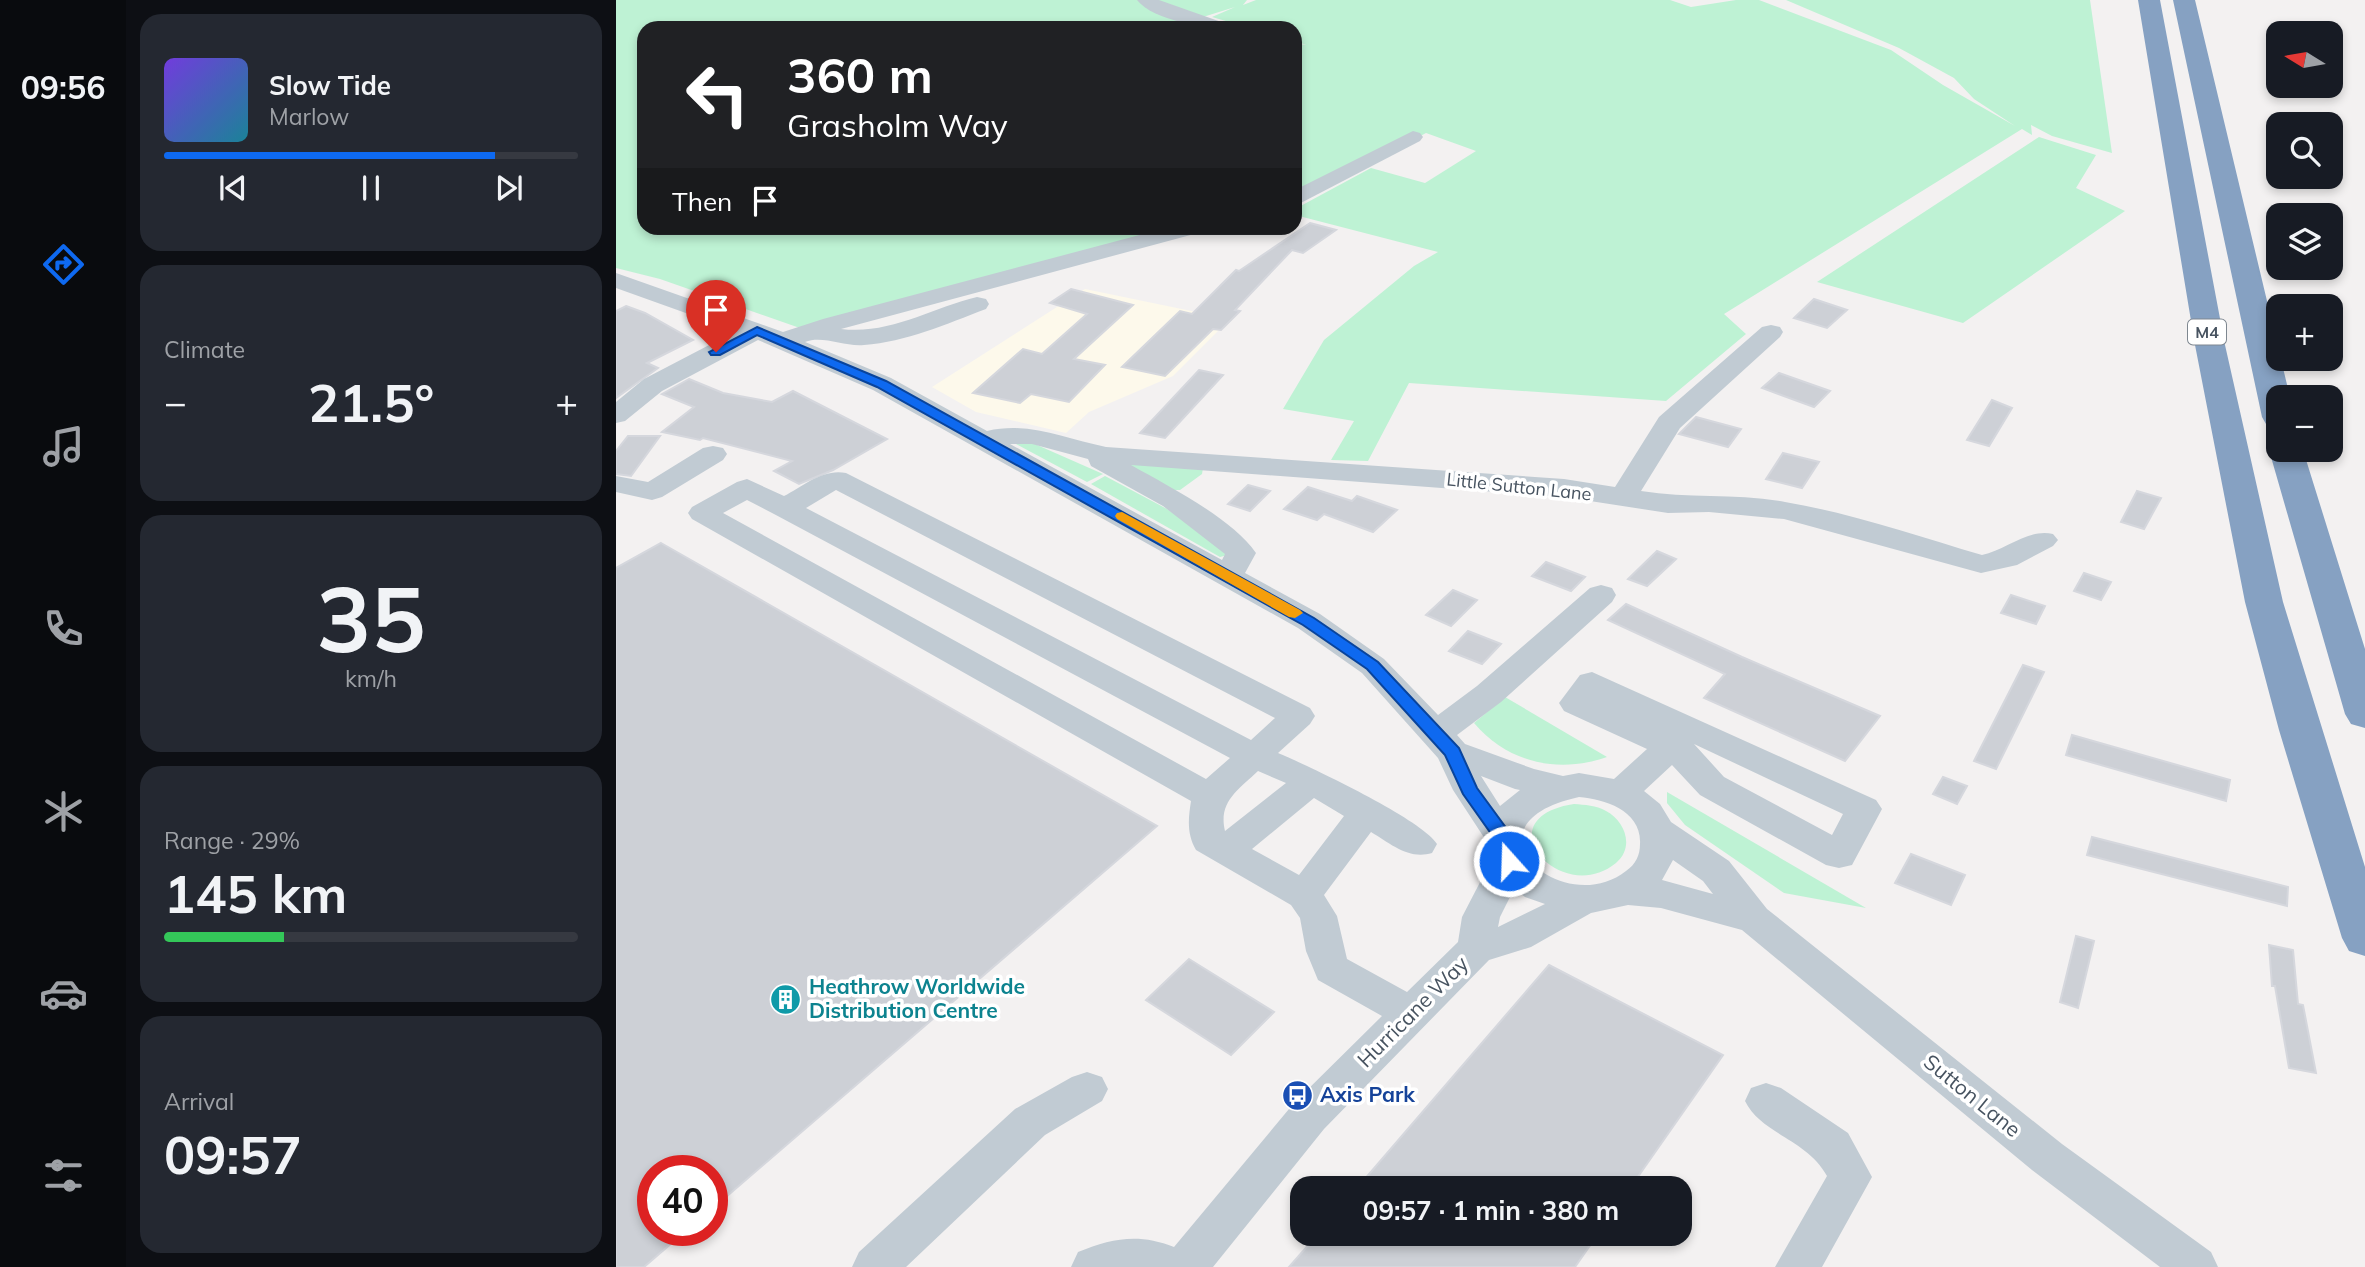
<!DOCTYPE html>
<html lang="en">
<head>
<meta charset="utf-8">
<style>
  :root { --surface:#171b24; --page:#242831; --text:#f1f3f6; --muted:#9ea1a6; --line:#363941; --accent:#0e69f0 }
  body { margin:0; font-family:Mulish,sans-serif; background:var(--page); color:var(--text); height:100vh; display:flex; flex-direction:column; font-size:26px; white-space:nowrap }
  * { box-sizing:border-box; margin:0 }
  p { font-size:23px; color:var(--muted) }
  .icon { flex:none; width:38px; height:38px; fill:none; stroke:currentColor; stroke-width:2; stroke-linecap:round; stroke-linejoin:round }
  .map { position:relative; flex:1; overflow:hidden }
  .sheet { display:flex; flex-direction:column; gap:14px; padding:14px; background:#0d0f14; width:490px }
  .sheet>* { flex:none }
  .banner { position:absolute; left:21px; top:21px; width:665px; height:214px; border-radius:21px; box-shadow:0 4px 10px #0003; background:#202124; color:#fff; overflow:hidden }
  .needle { width:46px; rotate:281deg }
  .tools { position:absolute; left:1650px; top:21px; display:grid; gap:14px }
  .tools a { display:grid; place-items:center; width:77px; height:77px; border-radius:14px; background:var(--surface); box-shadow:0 4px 10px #0003; font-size:35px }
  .speed { position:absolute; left:21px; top:1155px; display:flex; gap:14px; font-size:35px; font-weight:700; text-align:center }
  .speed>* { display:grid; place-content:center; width:91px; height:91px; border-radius:50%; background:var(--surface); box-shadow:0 4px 10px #0003; line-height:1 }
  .speed .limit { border:10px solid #d22; background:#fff; color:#111 }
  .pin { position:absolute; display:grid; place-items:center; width:60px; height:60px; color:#fff; margin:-72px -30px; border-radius:50% 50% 50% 0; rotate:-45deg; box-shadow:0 0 7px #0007 }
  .pin .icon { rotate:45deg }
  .me { position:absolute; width:77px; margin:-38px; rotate:340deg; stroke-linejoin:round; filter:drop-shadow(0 0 5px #0008) }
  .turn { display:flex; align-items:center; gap:24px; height:147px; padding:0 35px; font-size:32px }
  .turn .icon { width:91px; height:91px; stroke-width:2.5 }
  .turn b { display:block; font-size:49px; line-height:60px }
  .then { display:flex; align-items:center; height:66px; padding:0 35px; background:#0003; gap:14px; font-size:26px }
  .big { font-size:52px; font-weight:700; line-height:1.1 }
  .sheet .widget { flex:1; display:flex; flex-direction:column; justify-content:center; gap:10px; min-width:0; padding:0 24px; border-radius:21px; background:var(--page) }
  .sheet .dial { align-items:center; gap:0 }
  .dial b { font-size:91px; line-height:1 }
  .song { display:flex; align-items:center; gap:21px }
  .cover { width:84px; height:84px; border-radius:10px; background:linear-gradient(135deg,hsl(260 70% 55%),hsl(190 70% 35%)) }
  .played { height:7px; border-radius:4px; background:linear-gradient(90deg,var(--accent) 80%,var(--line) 80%) }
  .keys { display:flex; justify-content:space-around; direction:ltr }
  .heat { display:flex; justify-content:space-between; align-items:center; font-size:38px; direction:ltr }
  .charge { height:10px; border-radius:5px; background:linear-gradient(90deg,#34c759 29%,var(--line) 0) }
  .trip { position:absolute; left:674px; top:1176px; width:402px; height:70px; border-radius:21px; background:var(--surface); box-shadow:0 4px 10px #0003; font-weight:700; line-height:70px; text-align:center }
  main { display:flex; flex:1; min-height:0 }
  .tabs { display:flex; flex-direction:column; width:126px; justify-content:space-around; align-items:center; background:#090b0e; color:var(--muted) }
  .tabs .icon { width:49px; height:49px }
  .tabs .on { color:var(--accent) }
  .tabs b { font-size:32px; color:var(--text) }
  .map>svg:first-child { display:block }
</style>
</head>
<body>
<main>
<nav class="tabs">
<b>09:56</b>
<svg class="icon on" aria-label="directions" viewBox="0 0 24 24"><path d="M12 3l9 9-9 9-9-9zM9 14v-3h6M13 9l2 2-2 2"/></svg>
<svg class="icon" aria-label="music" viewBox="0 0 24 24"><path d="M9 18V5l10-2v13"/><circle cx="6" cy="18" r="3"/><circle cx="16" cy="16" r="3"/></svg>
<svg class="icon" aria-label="phone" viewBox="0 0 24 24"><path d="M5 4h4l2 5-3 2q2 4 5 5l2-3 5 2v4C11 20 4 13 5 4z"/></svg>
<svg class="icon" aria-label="climate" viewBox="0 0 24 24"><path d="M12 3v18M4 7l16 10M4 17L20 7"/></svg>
<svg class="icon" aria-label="car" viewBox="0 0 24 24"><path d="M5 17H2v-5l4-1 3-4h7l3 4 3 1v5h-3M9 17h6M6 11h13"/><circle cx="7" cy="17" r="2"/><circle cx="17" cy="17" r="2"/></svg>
<svg class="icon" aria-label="filters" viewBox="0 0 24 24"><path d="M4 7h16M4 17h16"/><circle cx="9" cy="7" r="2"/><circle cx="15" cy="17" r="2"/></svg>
</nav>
<section class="sheet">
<div class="widget">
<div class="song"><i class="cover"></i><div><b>Slow Tide</b><p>Marlow</p></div></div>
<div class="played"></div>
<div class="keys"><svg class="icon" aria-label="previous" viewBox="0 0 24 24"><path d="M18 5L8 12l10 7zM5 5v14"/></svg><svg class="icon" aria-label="pause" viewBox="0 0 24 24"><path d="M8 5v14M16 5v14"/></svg><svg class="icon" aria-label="next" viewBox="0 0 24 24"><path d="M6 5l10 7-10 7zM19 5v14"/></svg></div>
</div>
<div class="widget"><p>Climate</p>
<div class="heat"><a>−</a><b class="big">21.5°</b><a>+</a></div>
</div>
<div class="widget dial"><b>35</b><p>km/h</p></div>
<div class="widget"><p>Range · 29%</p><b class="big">145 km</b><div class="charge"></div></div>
<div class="widget"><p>Arrival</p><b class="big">09:57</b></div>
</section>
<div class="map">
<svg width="1749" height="1267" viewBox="0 0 1749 1267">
  <rect width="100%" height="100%" fill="#f3f1f1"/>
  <polygon fill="#fdf9eb" points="469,289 614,319 557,376 473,412 450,433 360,412 316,387"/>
  <g fill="#bef2d4">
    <polygon points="0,0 631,0 627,5 640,0 1054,0 1075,7 1120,0 1143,0 1275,50 1327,85 1399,126 1358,99 1338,78 1283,48 1170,0 1474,0 1496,153 1436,136 1415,125 1416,135 1406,129 1108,314 1130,334 1050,401 793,383 752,461 715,460 738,421 667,409 708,340 798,266 822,252 679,215 679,209 755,168 809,183 860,151 810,133 679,204 679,43 690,45 679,41 679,28 634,28 596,17 619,7 571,22 611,28 28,28 28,228 595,228 206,331 181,327 44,279 0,268"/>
    <polygon points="1423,137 1480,155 1460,188 1509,211 1347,323 1201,282"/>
    <polygon points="412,441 487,474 471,482 400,444"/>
    <polygon points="504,461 587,468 586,474 564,490 557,490"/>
    <polygon points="489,476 551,509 615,554 604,557 475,484"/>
    <path d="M889,697L991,757C942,774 892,763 858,723Z"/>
    <polygon points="1051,792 1250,908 1168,893 1069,825 1051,803"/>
    <path d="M958,804C969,805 980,805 990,811C1009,821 1019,847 1000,863C945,908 866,818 958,804Z"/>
  </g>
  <g fill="#cdd0d6" stroke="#d5d7dd" stroke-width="2">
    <polygon points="694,223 720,230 687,253 676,250 619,310 624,311 605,330 597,329 549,376 506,367 564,311 576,314 620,270 623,271"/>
    <polygon points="455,289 517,305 458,359 489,365 453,402 415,394 404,403 357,393 407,349 426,354 471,314 434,303"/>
    <polygon points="1198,299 1231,310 1211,328 1178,318"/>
    <polygon points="10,306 29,313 77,340 31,363 42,368 0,398 0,311"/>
    <polygon points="583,370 607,375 549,438 524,433"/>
    <polygon points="1163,373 1214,391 1198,407 1146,388"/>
    <polygon points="73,379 107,393 156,402 177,391 271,439 217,470 183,484 158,471 176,461 87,438 84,440 46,432 78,407 46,394"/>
    <polygon points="1376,400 1396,408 1373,446 1351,440"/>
    <polygon points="1080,417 1125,429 1112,447 1063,434"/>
    <polygon points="12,436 44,436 15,476 0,474 0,451"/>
    <polygon points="1167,453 1203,462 1186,488 1150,479"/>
    <polygon points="632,485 654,491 634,511 612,504"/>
    <polygon points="692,487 736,501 741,496 781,510 757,532 708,514 701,520 668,509"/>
    <polygon points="1521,491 1545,498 1528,529 1505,522"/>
    <polygon points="45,543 541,826 96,1209 96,1171 37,1171 37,1230 71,1230 28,1267 0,1267 0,568"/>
    <polygon points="1041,551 1060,559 1031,586 1012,579"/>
    <polygon points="930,562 969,577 955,591 916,576"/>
    <polygon points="1468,573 1495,582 1485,600 1458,591"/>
    <polygon points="837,590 861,600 835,626 810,615"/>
    <polygon points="1395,595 1429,606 1420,624 1385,613"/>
    <polygon points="1010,604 1126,657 1264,716 1229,761 1088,698 1109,674 992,620"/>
    <polygon points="852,631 885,644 866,664 833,651"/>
    <polygon points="1407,665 1428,672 1380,769 1358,761"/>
    <polygon points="1456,735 1614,780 1610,801 1450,755"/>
    <polygon points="1327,777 1351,786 1341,804 1317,794"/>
    <polygon points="1476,837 1672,887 1671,906 1471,855"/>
    <polygon points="1295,854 1349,875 1335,905 1279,883"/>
    <polygon points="1460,936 1478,941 1462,1008 1444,1002"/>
    <polygon points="1653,945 1677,950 1682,1004 1687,1005 1700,1073 1673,1068 1659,986 1656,986"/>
    <polygon points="573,959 658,1012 615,1055 530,1000"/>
    <polygon points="933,965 1107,1055 1014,1188 741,1188"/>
    <polygon points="702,1234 982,1234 959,1267 673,1267"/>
  </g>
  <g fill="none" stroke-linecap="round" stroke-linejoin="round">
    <g fill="#c1cbd3" fill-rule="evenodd">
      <path d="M521,0H543L611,24L614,28C588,28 538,21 521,0Z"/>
      <polygon points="797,131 804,133 807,137 804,141 679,206 679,190"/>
      <path d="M550,228H585L582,233L225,329C274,335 315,308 361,297L370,299L373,304L370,309C330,324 290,342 248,345C228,347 207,335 189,342L275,378L371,431C414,421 449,439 490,447L948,479L999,487L1043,417L1146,327L1155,325L1164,327L1167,332L1164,337L1064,428L1025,491C1073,499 1121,493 1169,502C1235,513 1301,536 1366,555C1390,550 1413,528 1437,534L1442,540L1437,546L1401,565L1365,573L1168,519L1093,512L1052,513L948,497L515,465C552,486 616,518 640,553L629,573L704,614L768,659L822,715L861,686L974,588L985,585L996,588L1000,595L996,602L885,702L841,735L849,744L918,769L947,776L963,773L998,779L1031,749L948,711L943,703L964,675L976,672L1260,800L1266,809L1236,865L1223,868L1210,865L1084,795L1056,765L1028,791L1044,804L1055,822L1113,861L1151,909L1446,1144L1595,1252L1602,1267H1544L1416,1170L1126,930L1045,908L1012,905L975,913L915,947L873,960L708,1129L597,1267H455L462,1252C496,1238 523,1233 558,1247L678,1103L766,1016L702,980L690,951L684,918L675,905L580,850C571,834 572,820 575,801L76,519L72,513L76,507L121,482L131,479L168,496C187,486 208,468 230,473L694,708L699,716L694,724L662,753C693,766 807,820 821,844L816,853C793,860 775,844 755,832L708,895L721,916L731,959L791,992L842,942L846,917L875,861L869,839L837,790L822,758L746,673L682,628L257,390L142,340L46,391L9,421L0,423V402L28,379L120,331L0,288V273L167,332L207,319ZM394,444H416L472,459L475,466L547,506L609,554L606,560ZM220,490L659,718L635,740L190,508ZM131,500L158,514L614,758L590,779L107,513ZM1078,744L1227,814L1216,835L1108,777ZM642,771L670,783L609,831C602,802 622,790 642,771ZM865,776L899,789L904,790L884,806ZM963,797C989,799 1026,811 1024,844C1024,855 1020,864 1010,871C946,921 839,824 963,797ZM698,798L728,816L683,875L636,849ZM1057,860L1087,881L1097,894L1046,880ZM898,889L909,897L929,904L882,927L884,917Z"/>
      <polygon points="97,446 107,448 111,454 107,460 46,497 36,500 0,492 0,476 32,482 87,448"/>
      <polygon points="471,1072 486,1077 492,1089 486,1101 429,1135 290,1267 236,1267 243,1252 399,1109 456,1077"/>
      <path d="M1150,1083L1165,1088L1232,1133L1256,1177L1206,1267H1159L1211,1176C1191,1139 1145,1134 1129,1101L1135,1088Z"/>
    </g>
    <g fill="#86a1c2" fill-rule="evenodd">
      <polygon points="1522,0 1544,0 1609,345 1667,602 1749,867 1749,956 1733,951 1726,938 1663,730 1629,602 1579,345"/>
      <polygon points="1557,0 1579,0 1674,397 1662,397 1662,427 1650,424 1646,417"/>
      <polygon points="1662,442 1662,450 1687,450 1749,649 1749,728 1735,724 1729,714 1653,450"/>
    </g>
  </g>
  <polygon fill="#0e69f0" stroke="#09449c" stroke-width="2" points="141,327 270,381 698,618 762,662 843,748 861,788 896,836 902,861 899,866 886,866 878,838 847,794 829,755 751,669 687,625 261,387 141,335 104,355 95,355 93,352"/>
  <polygon fill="#f59e0b" points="506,512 684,610 687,613 679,618 673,617 501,519 499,516 501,513"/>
  <defs>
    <symbol id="building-disc" viewBox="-11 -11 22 22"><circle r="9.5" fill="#0f9aa8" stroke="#fff"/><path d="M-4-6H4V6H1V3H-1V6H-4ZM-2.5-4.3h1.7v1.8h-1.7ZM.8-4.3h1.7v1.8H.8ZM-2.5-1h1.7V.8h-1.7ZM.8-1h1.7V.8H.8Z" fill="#fff"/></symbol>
    <symbol id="bus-disc" viewBox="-11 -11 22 22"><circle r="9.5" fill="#1a4fb4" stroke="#fff"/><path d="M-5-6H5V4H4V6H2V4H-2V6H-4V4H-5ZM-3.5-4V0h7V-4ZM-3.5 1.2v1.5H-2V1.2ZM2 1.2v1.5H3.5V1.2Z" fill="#fff"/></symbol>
  </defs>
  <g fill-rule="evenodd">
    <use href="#building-disc" x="152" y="982" width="35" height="35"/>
    <use href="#bus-disc" x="664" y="1078" width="35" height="35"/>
  </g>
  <g text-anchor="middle" stroke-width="7" stroke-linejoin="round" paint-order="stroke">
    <rect fill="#fff" stroke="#7e8790" stroke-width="2" x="1572" y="319.5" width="38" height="25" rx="5"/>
    <g font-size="16" font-weight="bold" fill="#475360">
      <text x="1591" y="338">M4</text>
    </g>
    <g font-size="18" fill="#475360" stroke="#fff">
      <text transform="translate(903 487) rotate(6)" y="6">Little Sutton Lane</text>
    </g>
    <g font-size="21" font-weight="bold" fill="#0d838f" stroke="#fff" text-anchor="start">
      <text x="193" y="994">Heathrow Worldwide<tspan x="193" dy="24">Distribution Centre</tspan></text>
    </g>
    <g font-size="21" fill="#475360" stroke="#fff">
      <text transform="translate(797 1012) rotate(-45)" y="7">Hurricane Way</text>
      <text transform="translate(1356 1096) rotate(39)" y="7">Sutton Lane</text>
    </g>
    <g font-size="21" font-weight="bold" fill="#164399" stroke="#fff" text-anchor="start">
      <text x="704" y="1102">Axis Park</text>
    </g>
  </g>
</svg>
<div class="tools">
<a><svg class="needle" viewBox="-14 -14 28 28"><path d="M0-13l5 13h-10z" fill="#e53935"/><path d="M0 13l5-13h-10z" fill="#9ea1a6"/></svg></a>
<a><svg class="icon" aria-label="search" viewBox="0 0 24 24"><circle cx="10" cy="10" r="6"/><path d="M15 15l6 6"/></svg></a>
<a><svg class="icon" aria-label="layers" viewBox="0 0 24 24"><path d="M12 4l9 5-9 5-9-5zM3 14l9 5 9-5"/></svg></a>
<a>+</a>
<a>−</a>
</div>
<div class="speed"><div class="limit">40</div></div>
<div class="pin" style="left:100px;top:352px;background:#d93025"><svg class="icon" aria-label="arrive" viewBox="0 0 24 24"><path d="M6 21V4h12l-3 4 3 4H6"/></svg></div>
<svg class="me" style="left:893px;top:861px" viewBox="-20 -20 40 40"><circle r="17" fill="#0e69f0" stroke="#fff" stroke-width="3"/><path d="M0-11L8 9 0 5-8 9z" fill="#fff"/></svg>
<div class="trip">09:57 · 1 min · 380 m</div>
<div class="banner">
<div class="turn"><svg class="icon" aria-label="left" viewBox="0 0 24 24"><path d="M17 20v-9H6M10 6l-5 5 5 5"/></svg><div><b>360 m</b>Grasholm Way</div></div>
<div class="then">Then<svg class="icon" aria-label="arrive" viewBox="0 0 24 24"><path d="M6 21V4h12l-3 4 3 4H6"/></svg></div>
</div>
</div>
</main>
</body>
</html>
